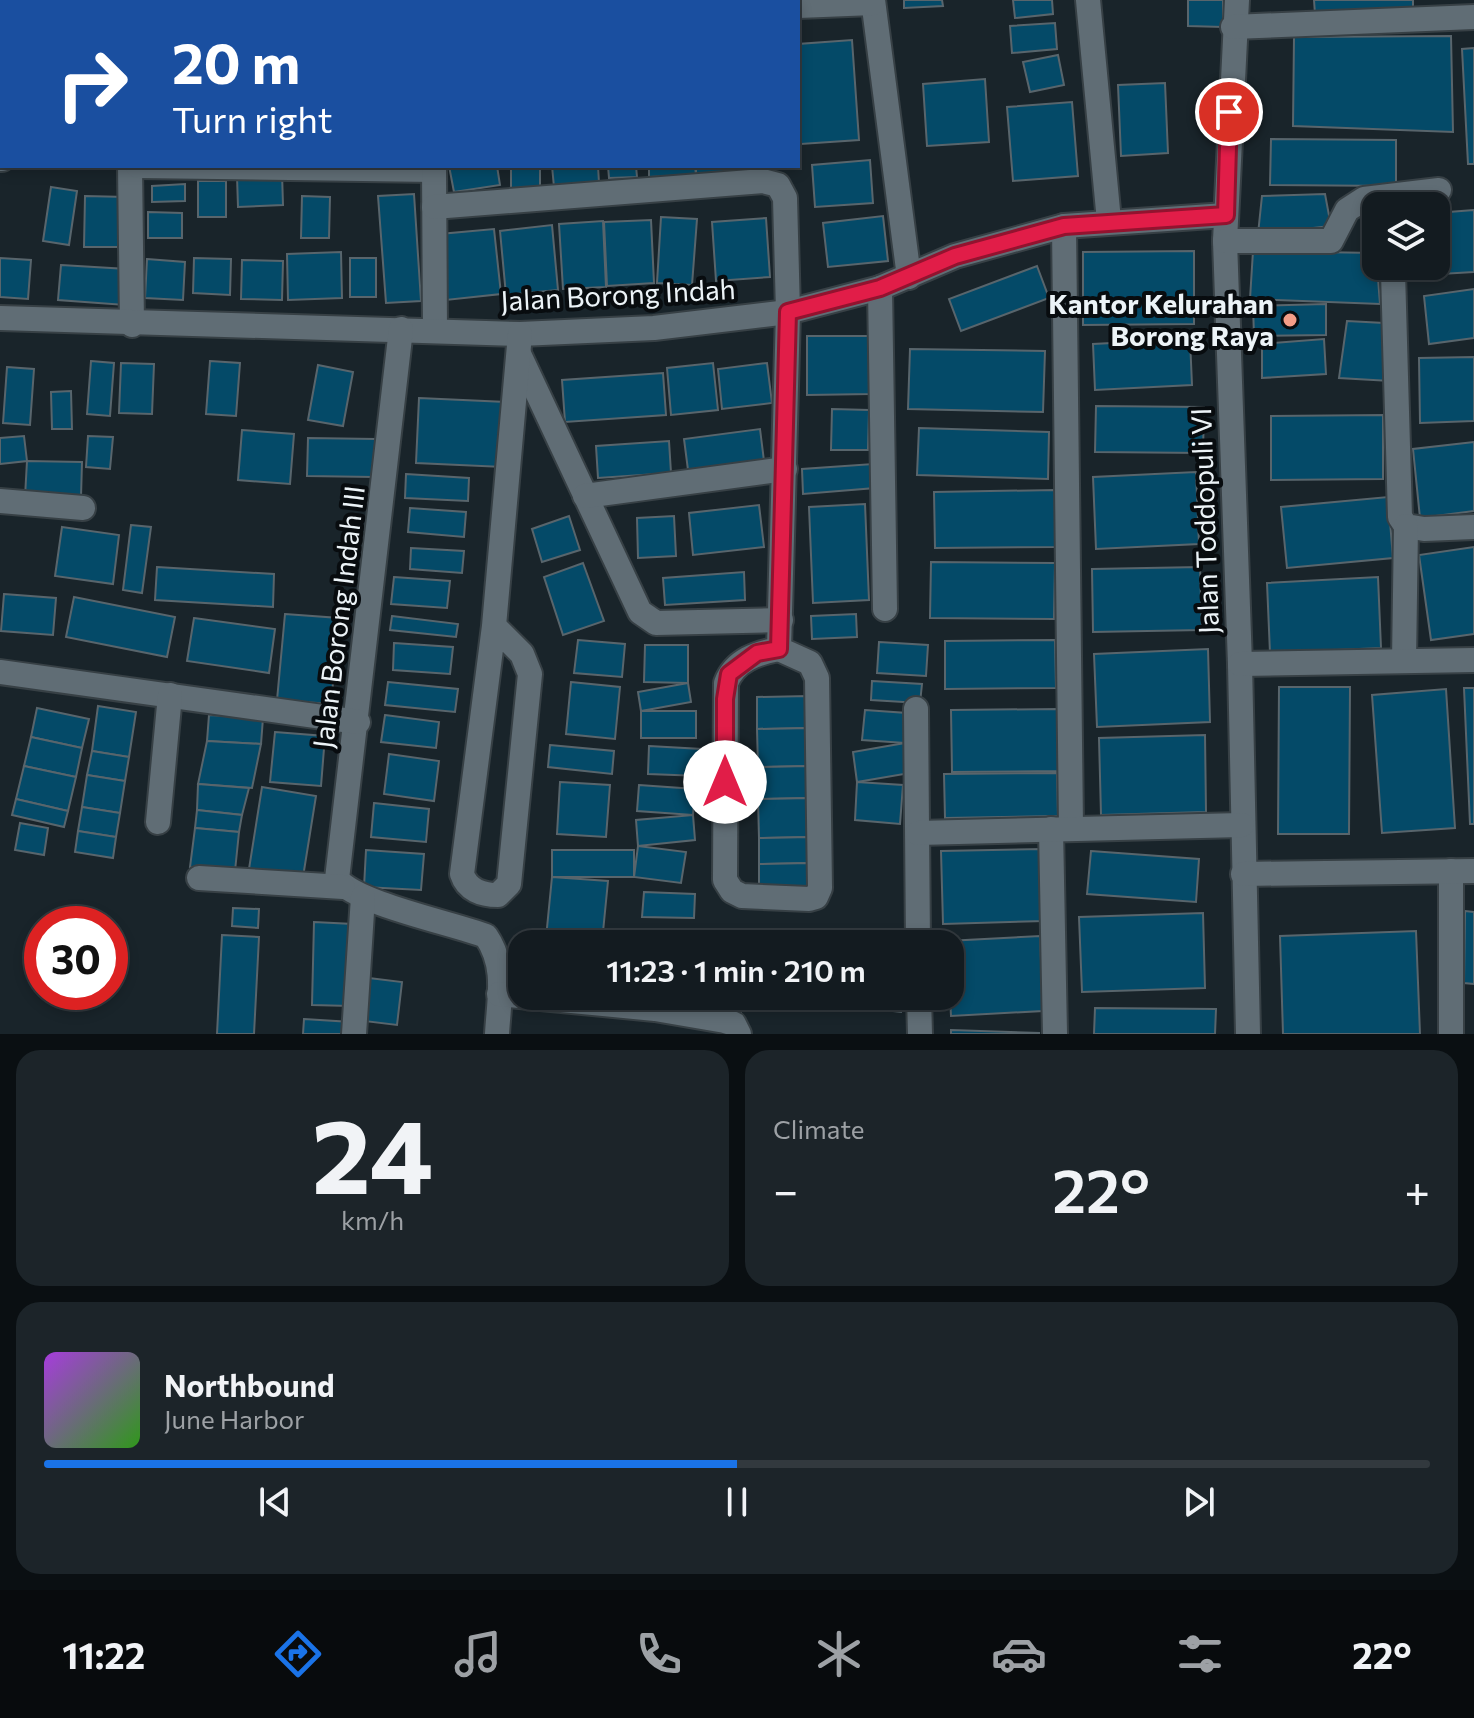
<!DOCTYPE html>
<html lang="en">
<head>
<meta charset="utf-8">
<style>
  :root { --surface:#131b20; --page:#1c2429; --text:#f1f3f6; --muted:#9da1a5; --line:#32393e; --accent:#1a73e8 }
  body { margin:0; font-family:Commissioner,sans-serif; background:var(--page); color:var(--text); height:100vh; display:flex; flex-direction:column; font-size:30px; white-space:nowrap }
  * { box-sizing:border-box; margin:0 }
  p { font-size:26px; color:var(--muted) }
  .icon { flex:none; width:44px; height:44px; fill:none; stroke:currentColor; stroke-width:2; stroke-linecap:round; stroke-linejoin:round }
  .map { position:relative; height:1034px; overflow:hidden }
  .panel { display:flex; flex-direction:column; gap:16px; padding:16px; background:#0a0f12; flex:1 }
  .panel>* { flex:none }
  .top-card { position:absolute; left:0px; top:0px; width:800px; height:168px; box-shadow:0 4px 12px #0003,0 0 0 2px var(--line); background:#1a4fa0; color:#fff; overflow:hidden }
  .fabs { position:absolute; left:1362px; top:192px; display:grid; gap:16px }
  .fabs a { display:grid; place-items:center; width:88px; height:88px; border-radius:16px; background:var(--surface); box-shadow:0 4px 12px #0003,0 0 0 2px var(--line); font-size:40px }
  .speed { position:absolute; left:24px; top:906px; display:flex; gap:16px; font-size:40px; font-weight:700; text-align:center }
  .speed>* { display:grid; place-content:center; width:104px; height:104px; border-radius:50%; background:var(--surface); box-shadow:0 4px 12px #0003,0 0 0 2px var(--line); line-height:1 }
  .speed .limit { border:12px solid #d22; background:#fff; color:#111 }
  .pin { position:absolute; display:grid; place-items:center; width:68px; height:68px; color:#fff; margin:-34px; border:4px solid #fff; border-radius:50%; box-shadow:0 2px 8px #0007 }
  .me { position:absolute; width:88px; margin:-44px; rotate:0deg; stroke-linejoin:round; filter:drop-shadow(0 0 6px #0008) }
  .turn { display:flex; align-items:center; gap:28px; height:168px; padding:0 40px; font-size:36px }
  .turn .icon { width:104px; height:104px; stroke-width:2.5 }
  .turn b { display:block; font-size:56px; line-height:68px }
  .big { font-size:60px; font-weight:600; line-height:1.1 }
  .panel .widget { flex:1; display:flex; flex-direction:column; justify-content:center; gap:12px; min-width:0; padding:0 28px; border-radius:24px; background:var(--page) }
  .panel .dial { align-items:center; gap:0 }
  .dial b { font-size:104px; line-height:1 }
  .song { display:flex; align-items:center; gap:24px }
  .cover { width:96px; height:96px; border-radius:12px; background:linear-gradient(135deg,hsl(280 70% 55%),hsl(110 70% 35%)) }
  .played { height:8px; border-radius:4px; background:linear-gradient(90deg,var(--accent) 50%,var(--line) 50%) }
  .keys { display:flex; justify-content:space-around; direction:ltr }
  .heat { display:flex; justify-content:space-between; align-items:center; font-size:44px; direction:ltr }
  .panel .tiles { flex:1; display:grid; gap:16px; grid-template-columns:1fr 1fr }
  .widget:last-child { grid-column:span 2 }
  .trip { position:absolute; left:508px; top:930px; width:456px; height:80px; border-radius:24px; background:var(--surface); box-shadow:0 4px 12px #0003,0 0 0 2px var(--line); font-weight:600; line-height:80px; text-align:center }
  .tab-bar { display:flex; height:128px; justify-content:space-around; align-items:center; background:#080b0d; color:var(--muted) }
  .tab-bar .icon { width:56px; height:56px }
  .tab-bar .current { color:var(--accent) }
  .tab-bar b { font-size:36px; color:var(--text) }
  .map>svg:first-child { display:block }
</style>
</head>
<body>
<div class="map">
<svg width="1474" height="1034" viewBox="0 0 1474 1034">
  <rect width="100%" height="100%" fill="#19242a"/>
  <g fill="#044a68" stroke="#58656c" stroke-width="2">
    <polygon points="904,0 942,0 943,6 904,8"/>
    <polygon points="1013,0 1052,0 1053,14 1015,18"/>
    <polygon points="1188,0 1223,0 1223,27 1188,26"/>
    <polygon points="1314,0 1413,0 1413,7 1315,14"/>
    <polygon points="1055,23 1057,49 1012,53 1010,26"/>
    <polygon points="1451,36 1453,132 1293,126 1294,37"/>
    <polygon points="852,40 859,140 801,144 798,44"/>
    <polygon points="1474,48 1474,164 1468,164 1462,49"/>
    <polygon points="1058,55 1064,85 1030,92 1023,62"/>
    <polygon points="985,79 989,142 927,146 923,84"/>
    <polygon points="1165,83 1168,153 1121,156 1118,85"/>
    <polygon points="1072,102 1078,176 1013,181 1007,107"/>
    <polygon points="1271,139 1396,140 1396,186 1270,185"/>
    <polygon points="870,160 873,203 815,207 812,165"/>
    <polygon points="449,166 497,166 500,185 454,192"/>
    <rect x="511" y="166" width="29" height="25"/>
    <polygon points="552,166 598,166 599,183 554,187"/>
    <polygon points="608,166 636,166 637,177 609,178"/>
    <polygon points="649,166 695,166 696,175 649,177"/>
    <rect x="696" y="166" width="41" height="9"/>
    <polygon points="282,173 283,205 238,207 237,176"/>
    <rect x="198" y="181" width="28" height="36"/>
    <polygon points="185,184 185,201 152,202 152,186"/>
    <polygon points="51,187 77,191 69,245 43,241"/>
    <polygon points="414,194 421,301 386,303 378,196"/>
    <polygon points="1325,194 1331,226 1258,234 1262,196"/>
    <polygon points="85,196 127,197 126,247 84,247"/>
    <polygon points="302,196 330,197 329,238 301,238"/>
    <polygon points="1474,210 1474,272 1407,276 1406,266 1436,266 1436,213"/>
    <polygon points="148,212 182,213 182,238 148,238"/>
    <polygon points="883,216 888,261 828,267 823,223"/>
    <polygon points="661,217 697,219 692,285 657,283"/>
    <polygon points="766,218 770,277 716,281 712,222"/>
    <polygon points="651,220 654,283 607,286 604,222"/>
    <polygon points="603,221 606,287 563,289 559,224"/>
    <polygon points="552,225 558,290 506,295 500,231"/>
    <polygon points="494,229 501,294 446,300 440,234"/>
    <polygon points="1194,251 1194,324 1083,325 1083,252"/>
    <polygon points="1253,251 1376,253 1380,304 1250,299"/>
    <polygon points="341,252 342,298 288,300 287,254"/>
    <polygon points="0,258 31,260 28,299 0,297"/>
    <polygon points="194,258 231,259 230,295 193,293"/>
    <rect x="350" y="258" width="26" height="39"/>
    <polygon points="147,259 185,262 183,300 145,298"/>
    <polygon points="242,260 283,261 282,300 241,299"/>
    <polygon points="61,265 127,269 125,305 58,300"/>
    <polygon points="1037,266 1049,298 961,331 949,299"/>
    <polygon points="1474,289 1474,338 1429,344 1424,296"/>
    <polygon points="1326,304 1326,335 1254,336 1253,306"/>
    <polygon points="1347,321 1384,323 1390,381 1339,378"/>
    <polygon points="807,336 871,336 871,394 807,395"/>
    <polygon points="1190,339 1192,385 1095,390 1093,344"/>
    <polygon points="1324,339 1326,374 1262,378 1262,344"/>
    <polygon points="910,349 1045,351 1043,412 908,409"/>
    <polygon points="1474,357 1474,421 1420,423 1419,358"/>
    <polygon points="91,361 114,363 110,416 87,414"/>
    <polygon points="210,361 240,363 236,416 206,414"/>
    <polygon points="121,363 154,364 152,414 119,413"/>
    <polygon points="713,363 718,410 671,415 667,368"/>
    <polygon points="767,363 772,403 722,409 718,369"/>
    <polygon points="318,365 353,372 343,426 308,420"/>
    <polygon points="7,367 34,369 30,425 3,423"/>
    <polygon points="663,373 666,415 565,422 562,380"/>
    <polygon points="71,391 72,429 52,429 51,392"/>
    <polygon points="419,398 506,402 503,467 416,463"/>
    <polygon points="1096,406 1204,407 1203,453 1095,452"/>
    <polygon points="832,409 869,410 868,450 831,450"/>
    <polygon points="1383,415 1383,479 1271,480 1271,416"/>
    <polygon points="919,428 1049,432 1048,479 917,475"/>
    <polygon points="760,429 764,461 688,470 684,439"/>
    <polygon points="242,430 294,434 290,484 238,480"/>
    <polygon points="24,436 27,461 0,464 0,438"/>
    <polygon points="88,436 113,437 110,469 86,467"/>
    <polygon points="308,438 376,439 374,477 307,476"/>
    <polygon points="669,441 671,473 598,478 596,446"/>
    <polygon points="1474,442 1474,511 1420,518 1413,449"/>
    <polygon points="27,461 82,462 81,497 25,497"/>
    <polygon points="873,464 875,488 803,494 802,469"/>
    <polygon points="1196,472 1199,544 1096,549 1093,477"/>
    <polygon points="406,474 469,478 468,501 405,498"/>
    <polygon points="1055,490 1055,547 935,548 934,492"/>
    <polygon points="1388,497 1393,558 1287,568 1281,507"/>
    <polygon points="865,504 869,600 813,603 809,507"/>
    <polygon points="759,505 764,547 693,555 689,513"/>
    <polygon points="410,508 466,512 464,537 408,532"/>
    <polygon points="569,516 580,550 542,562 532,529"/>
    <polygon points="674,516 676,556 638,558 637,518"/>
    <polygon points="131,525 151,527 142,593 123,590"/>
    <polygon points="62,527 119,535 113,584 55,576"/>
    <polygon points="1474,547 1474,634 1431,640 1419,555"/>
    <polygon points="411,548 464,551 462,573 410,569"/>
    <polygon points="931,562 1055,563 1054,619 930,618"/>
    <polygon points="583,563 604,621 563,635 544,577"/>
    <polygon points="157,567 274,574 273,607 155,600"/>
    <polygon points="1200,567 1202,630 1093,632 1092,569"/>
    <polygon points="744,572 745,600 665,605 663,578"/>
    <polygon points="394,577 450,581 447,608 391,604"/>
    <polygon points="1378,577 1381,648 1270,653 1267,583"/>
    <polygon points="4,594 56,598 53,635 1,631"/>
    <polygon points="74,597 175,617 167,657 66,637"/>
    <polygon points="285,614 339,618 331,704 277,700"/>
    <polygon points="856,614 857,637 812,639 811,616"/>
    <polygon points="392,616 458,624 456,637 390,630"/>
    <polygon points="194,618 275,629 269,673 187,661"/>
    <polygon points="578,640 625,644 622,677 574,673"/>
    <polygon points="1055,640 1056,688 945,689 945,641"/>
    <polygon points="879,642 928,645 926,676 877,673"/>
    <polygon points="394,643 453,647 450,674 393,670"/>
    <polygon points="645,645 688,645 688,683 644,682"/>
    <polygon points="1208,649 1210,722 1097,727 1094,654"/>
    <polygon points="872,681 922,684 920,703 871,700"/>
    <polygon points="388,682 458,689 455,712 385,705"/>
    <polygon points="571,682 620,687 615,739 566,734"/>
    <polygon points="688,683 691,702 641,711 638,692"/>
    <polygon points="1279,687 1350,687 1349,834 1278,834"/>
    <polygon points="1464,688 1474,688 1474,824 1470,824"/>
    <polygon points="1446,689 1455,828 1382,833 1372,695"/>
    <polygon points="808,696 809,728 757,729 757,697"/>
    <polygon points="98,706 136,712 129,757 92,751"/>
    <polygon points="37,708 89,719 82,748 31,737"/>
    <polygon points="1058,709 1058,771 952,772 951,710"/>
    <polygon points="865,710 907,713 905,743 862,740"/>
    <rect x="641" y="711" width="55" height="27"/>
    <polygon points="209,715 263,718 261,744 207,741"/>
    <polygon points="385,715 439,722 436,748 381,742"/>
    <polygon points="809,728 809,766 758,767 757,729"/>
    <polygon points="275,732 325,736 321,786 270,782"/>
    <polygon points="1205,735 1206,812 1101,815 1099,738"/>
    <polygon points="31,737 82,748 76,777 24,766"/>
    <polygon points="207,741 261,744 252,788 198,784"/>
    <polygon points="905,743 910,773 857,782 853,752"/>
    <polygon points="550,745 614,751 612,774 548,767"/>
    <polygon points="649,746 702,749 701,776 648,774"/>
    <polygon points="92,751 129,757 125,781 87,775"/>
    <polygon points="389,754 439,761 434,801 384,794"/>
    <polygon points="24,766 76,777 68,811 16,799"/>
    <polygon points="809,766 809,798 758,799 758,767"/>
    <polygon points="1057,773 1058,816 945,818 944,774"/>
    <polygon points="87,775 125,781 120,813 82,807"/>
    <polygon points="560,782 610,785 606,837 557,834"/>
    <polygon points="857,782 903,785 900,824 855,820"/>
    <polygon points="198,784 249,788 242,815 197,810"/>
    <polygon points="639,785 695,789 693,815 637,811"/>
    <polygon points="262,787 316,796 303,877 249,869"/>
    <polygon points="809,798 810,837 759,838 758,799"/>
    <polygon points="16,799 68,811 64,827 12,815"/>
    <polygon points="374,803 429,809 426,842 371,837"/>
    <polygon points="82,807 120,813 116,837 78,831"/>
    <polygon points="197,810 242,815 239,832 195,828"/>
    <polygon points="693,815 695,840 638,846 636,820"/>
    <polygon points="20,823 48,828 44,855 15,850"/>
    <polygon points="195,828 239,832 235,871 190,867"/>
    <polygon points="78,831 116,837 113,858 75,852"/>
    <polygon points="810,837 810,863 759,864 759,838"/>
    <polygon points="638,846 686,852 681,883 634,877"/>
    <polygon points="1043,849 1044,921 943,924 941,851"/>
    <polygon points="366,850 424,854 421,890 364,887"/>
    <rect x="552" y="850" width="82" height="27"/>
    <polygon points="1091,851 1199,859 1196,902 1087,894"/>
    <polygon points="810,863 810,892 759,893 759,864"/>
    <polygon points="552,877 608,881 602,942 546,938"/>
    <polygon points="644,892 695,894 694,918 642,917"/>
    <polygon points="233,908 259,909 258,928 232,926"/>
    <polygon points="1465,911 1474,912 1474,984 1464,983"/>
    <polygon points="1203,913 1205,988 1082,992 1079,917"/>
    <polygon points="314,922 353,924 350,1006 312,1005"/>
    <polygon points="1416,931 1420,1034 1283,1034 1280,936"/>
    <polygon points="222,935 259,937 254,1034 217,1034"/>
    <polygon points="1040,936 1043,1011 951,1016 947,941"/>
    <polygon points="369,978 402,982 397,1025 364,1021"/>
    <polygon points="680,996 707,996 706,1009 680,1006"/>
    <polygon points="741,996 741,1014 719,1014 718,997"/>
    <polygon points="841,996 903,996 901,1012 840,1005"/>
    <polygon points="1095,1008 1216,1009 1215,1034 1094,1034"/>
    <polygon points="304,1019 351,1022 350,1034 303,1034"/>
    <polygon points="951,1030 1040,1033 951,1034"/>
  </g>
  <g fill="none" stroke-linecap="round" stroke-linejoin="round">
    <defs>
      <g id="street">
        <polyline points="129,0 129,2"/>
        <polyline points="873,0 909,277"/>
        <polyline points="1088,0 1109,221"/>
        <polyline points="1237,0 1225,241 1240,664 1248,1034"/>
        <polyline points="798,6 873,3"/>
        <polyline points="1233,27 1474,17"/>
        <polyline points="0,159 2,159"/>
        <polyline points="130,166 132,325"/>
        <polyline points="138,166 434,170"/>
        <polyline points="434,166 435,331"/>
        <path d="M434,207L763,181L778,185L785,198L788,312L779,649L810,663L817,678L820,888L816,897L809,899L742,896L732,891L725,880L726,683C735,660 757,653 779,649"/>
        <polyline points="1064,226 1071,827"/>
        <polyline points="1225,241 1331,241 1347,210 1364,199 1439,190"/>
        <polyline points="1393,272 1400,517 1406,526 1424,529 1474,527"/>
        <polyline points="880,288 885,609"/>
        <polyline points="0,318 520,334 654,328 788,312 880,288 955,256 1064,226 1226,215"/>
        <path d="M401,329L337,879C357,904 452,923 486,936C507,967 499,998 497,1034"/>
        <polyline points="519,354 640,612 656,623 781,620"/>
        <polyline points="585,496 785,469"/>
        <polyline points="0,501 83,508"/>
        <path d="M494,626L522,654L530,674L509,884L498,895C482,895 467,890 462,874L494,626L520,334"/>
        <polyline points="1404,661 1406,526"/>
        <polyline points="1240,664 1474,660"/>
        <polyline points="0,672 358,722"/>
        <polyline points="916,709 918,944"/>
        <polyline points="158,822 170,695"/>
        <polyline points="1051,829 1055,1034"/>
        <polyline points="918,833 1242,825"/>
        <polyline points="1451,871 1451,1034"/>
        <polyline points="1243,874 1474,871"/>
        <polyline points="199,878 343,887"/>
        <polyline points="499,994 655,1009 725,1021 734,1024 739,1034"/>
        <polyline points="919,996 920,1034"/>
        <polyline points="354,1034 363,897"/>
      </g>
    </defs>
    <use href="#street" stroke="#374045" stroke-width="28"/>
    <use href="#street" stroke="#606d75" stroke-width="24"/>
  </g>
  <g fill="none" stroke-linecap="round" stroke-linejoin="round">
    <defs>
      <polyline id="route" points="725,782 725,699 729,674 757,653 779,649 788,312 880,288 955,256 1064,226 1226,215 1229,112"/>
    </defs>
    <use href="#route" stroke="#92132f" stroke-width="20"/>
    <use href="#route" stroke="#e11d48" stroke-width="14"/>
  </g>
  <circle fill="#f49e88" stroke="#080c0f" stroke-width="3" cx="1290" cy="320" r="8"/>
  <g text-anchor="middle" stroke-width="8" stroke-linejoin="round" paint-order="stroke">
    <g font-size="28" fill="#ecf3f7" stroke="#080c0f">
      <text transform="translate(618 295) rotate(-3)" y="10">Jalan Borong Indah</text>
      <text transform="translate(1205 521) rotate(-92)" y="10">Jalan Toddopuli VI</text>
      <text transform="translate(339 617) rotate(-83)" y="10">Jalan Borong Indah III</text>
    </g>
    <g font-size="28" font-weight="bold" fill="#ecf3f7" stroke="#080c0f" text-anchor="end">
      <text x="1274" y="314">Kantor Kelurahan<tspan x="1274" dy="32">Borong Raya</tspan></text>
    </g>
  </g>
</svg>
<div class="fabs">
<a><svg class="icon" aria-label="layers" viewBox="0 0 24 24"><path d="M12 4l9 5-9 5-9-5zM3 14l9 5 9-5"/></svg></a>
</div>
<div class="speed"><div class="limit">30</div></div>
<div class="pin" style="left:1229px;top:112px;background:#d93025"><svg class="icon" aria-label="arrive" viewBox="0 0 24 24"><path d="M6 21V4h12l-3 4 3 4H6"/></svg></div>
<svg class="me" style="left:725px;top:782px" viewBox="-20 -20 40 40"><circle r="19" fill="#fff"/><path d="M0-13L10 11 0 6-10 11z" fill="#e11d48"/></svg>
<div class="trip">11:23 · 1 min · 210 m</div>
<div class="top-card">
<div class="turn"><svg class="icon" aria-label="right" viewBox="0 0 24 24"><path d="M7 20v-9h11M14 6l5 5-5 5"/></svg><div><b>20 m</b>Turn right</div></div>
</div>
</div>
<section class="panel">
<div class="tiles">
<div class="widget dial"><b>24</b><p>km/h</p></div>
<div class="widget"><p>Climate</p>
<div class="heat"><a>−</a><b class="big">22°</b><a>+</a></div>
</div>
<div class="widget">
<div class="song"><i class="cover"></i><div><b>Northbound</b><p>June Harbor</p></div></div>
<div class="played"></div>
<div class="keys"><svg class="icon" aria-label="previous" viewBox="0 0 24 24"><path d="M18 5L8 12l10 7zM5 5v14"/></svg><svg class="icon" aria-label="pause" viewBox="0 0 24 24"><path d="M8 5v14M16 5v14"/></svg><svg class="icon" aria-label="next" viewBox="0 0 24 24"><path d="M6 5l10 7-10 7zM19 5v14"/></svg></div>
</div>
</div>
</section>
<nav class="tab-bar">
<b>11:22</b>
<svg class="icon current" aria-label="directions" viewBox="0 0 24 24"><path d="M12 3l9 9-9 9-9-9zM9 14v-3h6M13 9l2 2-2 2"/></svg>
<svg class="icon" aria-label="music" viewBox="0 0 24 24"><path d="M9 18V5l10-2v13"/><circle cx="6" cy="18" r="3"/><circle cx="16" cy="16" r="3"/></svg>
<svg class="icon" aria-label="phone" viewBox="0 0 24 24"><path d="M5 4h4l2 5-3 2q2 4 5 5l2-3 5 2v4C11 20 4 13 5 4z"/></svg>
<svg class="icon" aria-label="climate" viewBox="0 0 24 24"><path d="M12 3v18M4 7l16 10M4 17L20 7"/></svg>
<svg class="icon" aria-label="car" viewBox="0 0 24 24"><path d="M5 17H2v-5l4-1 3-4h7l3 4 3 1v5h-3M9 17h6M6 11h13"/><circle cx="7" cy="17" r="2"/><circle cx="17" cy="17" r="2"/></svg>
<svg class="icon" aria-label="filters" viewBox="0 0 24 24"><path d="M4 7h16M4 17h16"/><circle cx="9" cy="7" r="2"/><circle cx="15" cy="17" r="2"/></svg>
<b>22°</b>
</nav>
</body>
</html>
